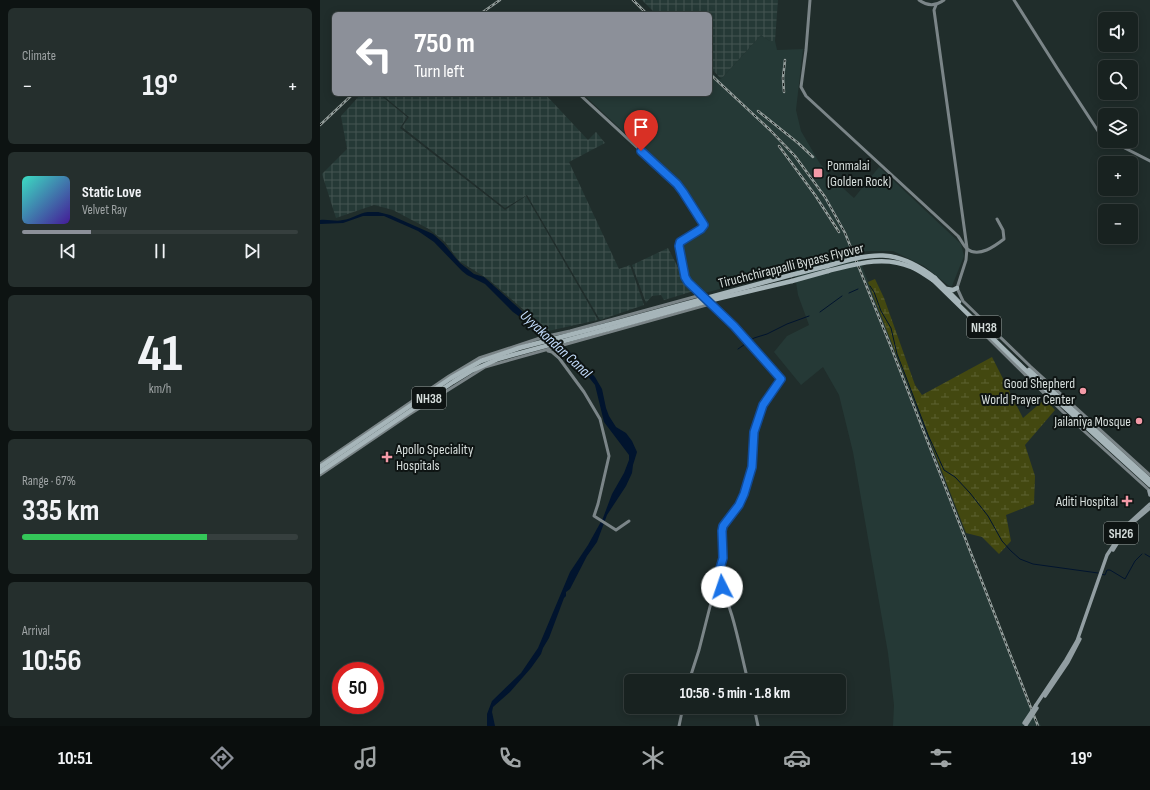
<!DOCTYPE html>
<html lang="en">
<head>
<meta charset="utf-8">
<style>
  :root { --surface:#182220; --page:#252f2d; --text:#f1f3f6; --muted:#9fa4a5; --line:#363f3e; --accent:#8c9099 }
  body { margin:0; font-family:"Sofia Sans Condensed",sans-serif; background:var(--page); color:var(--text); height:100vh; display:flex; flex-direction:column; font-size:15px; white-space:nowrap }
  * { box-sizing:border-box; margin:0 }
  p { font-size:13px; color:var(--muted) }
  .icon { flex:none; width:22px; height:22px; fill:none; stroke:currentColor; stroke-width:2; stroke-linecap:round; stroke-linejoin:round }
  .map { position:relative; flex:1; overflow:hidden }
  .panel { display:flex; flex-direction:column; gap:8px; padding:8px; background:#0d1312; width:320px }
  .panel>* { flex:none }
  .banner { position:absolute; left:12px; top:12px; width:380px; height:84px; border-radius:6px; box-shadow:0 2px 10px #0003,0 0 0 1px var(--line); background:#8c9099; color:#fff; overflow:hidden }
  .fabs { position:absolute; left:778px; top:12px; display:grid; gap:8px }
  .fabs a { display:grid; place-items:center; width:40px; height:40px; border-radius:6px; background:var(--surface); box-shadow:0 2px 10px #0003,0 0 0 1px var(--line); font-size:20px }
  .speed { position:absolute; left:12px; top:662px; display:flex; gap:8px; font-size:20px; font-weight:700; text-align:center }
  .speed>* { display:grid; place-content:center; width:52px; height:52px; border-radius:50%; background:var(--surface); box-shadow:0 2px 10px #0003,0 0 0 1px var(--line); line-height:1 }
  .speed .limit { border:6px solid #d22; background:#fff; color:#111 }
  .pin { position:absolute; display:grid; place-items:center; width:34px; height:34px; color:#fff; margin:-41px -17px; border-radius:50% 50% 50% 0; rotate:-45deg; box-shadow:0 0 4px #0007 }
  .pin .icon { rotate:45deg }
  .me { position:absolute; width:44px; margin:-22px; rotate:356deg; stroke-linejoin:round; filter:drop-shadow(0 0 3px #0008) }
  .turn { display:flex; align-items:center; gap:14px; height:84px; padding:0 16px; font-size:18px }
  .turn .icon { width:52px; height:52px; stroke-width:2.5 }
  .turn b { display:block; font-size:28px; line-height:34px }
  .big { font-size:30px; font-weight:700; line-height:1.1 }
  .panel .widget { flex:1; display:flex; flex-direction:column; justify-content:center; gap:6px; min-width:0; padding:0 14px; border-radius:6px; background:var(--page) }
  .panel .dial { align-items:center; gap:0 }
  .dial b { font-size:52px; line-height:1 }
  .song { display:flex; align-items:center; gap:12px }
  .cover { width:48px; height:48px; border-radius:6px; background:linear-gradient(135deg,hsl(170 70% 55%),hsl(260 70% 35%)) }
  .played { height:4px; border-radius:2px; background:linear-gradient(90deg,var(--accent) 25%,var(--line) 25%) }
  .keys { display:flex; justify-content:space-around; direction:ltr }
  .heat { display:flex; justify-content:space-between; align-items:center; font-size:22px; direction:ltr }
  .charge { height:6px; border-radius:3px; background:linear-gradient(90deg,#34c759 67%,var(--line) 0) }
  .trip { position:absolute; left:304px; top:674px; width:222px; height:40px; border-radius:6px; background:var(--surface); box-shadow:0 2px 10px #0003,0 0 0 1px var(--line); font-weight:700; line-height:40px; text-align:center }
  .tabs { display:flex; height:64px; justify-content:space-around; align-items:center; background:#0a0e0d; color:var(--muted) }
  .tabs .icon { width:28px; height:28px }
  .tabs .active { color:var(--accent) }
  .tabs b { font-size:18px; color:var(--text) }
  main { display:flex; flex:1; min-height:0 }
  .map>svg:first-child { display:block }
</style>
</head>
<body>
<main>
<section class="panel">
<div class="widget"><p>Climate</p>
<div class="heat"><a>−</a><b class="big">19°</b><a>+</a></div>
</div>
<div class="widget">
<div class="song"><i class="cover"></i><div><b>Static Love</b><p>Velvet Ray</p></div></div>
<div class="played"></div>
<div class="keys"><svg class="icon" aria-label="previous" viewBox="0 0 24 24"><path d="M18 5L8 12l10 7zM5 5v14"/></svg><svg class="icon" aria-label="pause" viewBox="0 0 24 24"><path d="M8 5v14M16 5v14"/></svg><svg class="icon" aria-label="next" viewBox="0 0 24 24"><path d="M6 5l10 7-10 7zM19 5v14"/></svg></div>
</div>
<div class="widget dial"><b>41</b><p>km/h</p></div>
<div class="widget"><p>Range · 67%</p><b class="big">335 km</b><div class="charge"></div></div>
<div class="widget"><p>Arrival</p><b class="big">10:56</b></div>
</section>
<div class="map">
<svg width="830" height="726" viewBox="0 0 830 726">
  <defs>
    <pattern id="industrial-grid" width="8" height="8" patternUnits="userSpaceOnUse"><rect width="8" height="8" fill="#253936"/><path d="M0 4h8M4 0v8" fill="none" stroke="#445552"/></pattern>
    <pattern id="wetland-marsh" width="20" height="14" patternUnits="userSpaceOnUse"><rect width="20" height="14" fill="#434810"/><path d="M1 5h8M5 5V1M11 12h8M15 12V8" fill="none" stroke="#5d6232"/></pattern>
  </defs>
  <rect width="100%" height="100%" fill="#202d2b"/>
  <polygon fill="#253936" points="441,35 450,41 455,41 457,50 483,49 476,110 481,131 499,162 514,180 534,198 559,167 641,244 644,256 632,286 629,286 604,266 573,251 547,251 537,253 716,718 721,726 573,726 574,705 568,653 533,452 519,395 503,367 481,385 454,352 467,336 489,325 478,295 474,269 385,293 369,278 361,247 363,243 385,229 386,226 363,187 263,94 390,94 390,71 399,79 401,79"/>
  <g fill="url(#industrial-grid)">
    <polygon points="322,0 458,0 455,41 450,41 441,35 401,79 390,67 390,14 336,14"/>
    <polygon points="41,94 59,94 87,117 80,128 185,210 206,196 278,320 228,331 168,279 139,261 125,242 109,229 73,210 54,205 16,218 2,174 27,149 21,116"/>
    <polygon points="61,94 225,94 268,140 276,132 285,143 249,162 299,269 310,265 324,305 280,320 207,195 185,208 82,127 89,117"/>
    <polygon points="348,248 364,279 374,291 344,300 341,295 332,296 326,303 312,265"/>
  </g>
  <polygon fill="url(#wetland-marsh)" points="555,279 564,298 595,385 602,395 672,357 703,418 725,399 735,410 705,445 715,476 714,504 686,515 691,541 679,554 662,537 646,533 548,282"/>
  <path fill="#01142e" d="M48,212H58L70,215L113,234L123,243L140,263L154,274L164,277L243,348L256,356L275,377L282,389L286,408L289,416L296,427L306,433L312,441L317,452L313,465L312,473L306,486L287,515L277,542L267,556L250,589L246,592V596L244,598L229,638L223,648L221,654L211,668L190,692L173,707L172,712L175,726H167V714L172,701L201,673L218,648L250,572L268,545L283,518L292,494L304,473L309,460V455L284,422L275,385L263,370L236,348L222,333L193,312L165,284L147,275L142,271L114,242L98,231L64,216H43L23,223L0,224V220C8,219 16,222 23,220C32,219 39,213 48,212Z"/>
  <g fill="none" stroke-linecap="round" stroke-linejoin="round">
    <g stroke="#01142e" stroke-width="1">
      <polyline points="550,286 554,292 561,311 571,328 577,354 589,385 608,435 624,470 635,477 650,493 668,516 682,541 691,551 700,559 713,564 778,573"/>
      <polyline points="529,293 538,289"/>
      <polyline points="500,312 522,296"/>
      <polyline points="418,349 434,338 447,334 467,324 489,316"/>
      <polyline points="825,554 830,557"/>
      <polyline points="781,574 785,575 787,570 790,570 805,579 815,561 822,554"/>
    </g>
    <g stroke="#7b8588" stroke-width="3">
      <path d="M490,0L486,50L481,87L486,96L638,236C641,240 644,246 647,249C659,258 675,246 684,239L683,230L677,219"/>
      <path d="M599,0C607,6 616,6 624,0"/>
      <polyline points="694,0 737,68 780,134 785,138"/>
      <polyline points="616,5 614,10 647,248 646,260 637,288 643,301 710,366 830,475"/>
      <path d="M259,94L357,184L363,192L384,225L381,229L360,242L359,246L365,277L368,282C399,313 433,343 461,379L443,405L434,432L432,467L424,494L419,505L403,526L402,531L403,558L397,579C413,606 420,650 428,681"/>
      <polyline points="791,141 830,161"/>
      <polyline points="657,325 661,331 743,412 830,491"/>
      <polyline points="228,351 232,352 239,358 264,392 280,419 289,456 278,504 274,516 296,530 309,521"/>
      <polyline points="0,464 129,376 159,358 223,337 250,331 381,295"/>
      <polyline points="0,475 90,414 165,367 390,304"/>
      <polyline points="369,681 379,650 397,579"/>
      <polyline points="434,707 438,726"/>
      <polyline points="359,726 363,707"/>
    </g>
    <g stroke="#929ea2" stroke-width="3.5">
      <polyline points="829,491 830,495"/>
      <polyline points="811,524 830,508"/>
      <polyline points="793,550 801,537"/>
      <polyline points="725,696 748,662 760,639"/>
      <polyline points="716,705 746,660 757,641 787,555 807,525 830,504"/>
    </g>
    <g stroke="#a6b5b9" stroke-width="4.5">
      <polyline points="471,275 507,266"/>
      <polyline points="615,278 639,302"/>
      <polyline points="613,280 728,392 830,485"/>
      <polyline points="472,281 508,271"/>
      <polyline points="627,289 633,290 637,288"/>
      <polyline points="709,370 830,480"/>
      <polyline points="0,467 131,378 161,361 199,348 287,325"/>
      <polyline points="0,472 133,382 151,371 178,359 288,329"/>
    </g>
    <defs>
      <g id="rail">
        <polyline points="313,0 327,14"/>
        <polyline points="160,14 180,0"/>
        <polyline points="390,74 450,130 475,156 505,197 525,233 571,347 718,726"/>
        <polyline points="464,92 463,78 465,60"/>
        <polyline points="438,111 478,143 493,157"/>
        <polyline points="0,125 33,94"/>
        <polyline points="459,146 495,195 519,232"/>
      </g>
    </defs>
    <use href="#rail" stroke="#949e9c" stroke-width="2.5"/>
    <use href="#rail" stroke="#0e1413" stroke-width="1" stroke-dasharray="3" stroke-linecap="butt"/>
    <g stroke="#929ea2" stroke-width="3.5">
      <polyline points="704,723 716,705"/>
      <polyline points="706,725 717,708"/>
    </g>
    <g stroke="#a6b5b9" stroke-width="4.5">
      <path d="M507,266C552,253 575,247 615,278"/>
      <path d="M508,271C536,264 564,255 591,267C599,270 606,276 613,280"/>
      <polyline points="287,325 471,275"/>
      <polyline points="288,329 388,301 472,281"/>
    </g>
  </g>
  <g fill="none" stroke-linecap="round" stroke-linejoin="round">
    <defs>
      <polyline id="route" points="321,151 357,184 363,192 384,225 381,229 360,242 359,246 365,277 368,282 414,326 461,379 443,405 434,432 432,467 424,494 419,505 403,526 402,531 403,558 397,579 402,587"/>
    </defs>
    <use href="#route" stroke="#114b97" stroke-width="10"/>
    <use href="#route" stroke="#1a73e8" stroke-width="7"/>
  </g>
  <g fill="#f39aa7" stroke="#0e1413" stroke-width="1.5">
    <rect x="493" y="168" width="10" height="10" rx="2"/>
    <circle cx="763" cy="391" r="4"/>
    <circle cx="819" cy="421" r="4"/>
    <path d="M65 451h4v4h4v4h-4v4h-4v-4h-4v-4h4z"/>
    <path d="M805 495h4v4h4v4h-4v4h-4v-4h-4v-4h4z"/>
  </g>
  <g text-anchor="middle" stroke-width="4" stroke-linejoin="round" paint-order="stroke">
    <g fill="#0e1413" stroke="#99a19f" stroke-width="1">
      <rect x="647" y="316" width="34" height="22" rx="3"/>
      <rect x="92" y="387" width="34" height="22" rx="3"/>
      <rect x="784" y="522" width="34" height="22" rx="3"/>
    </g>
    <g font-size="13" font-weight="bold" fill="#d5dddb">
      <text x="664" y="332">NH38</text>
      <text x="109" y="403">NH38</text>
      <text x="801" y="538">SH26</text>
    </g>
    <g font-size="14" fill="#d5dddb" stroke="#0e1413" text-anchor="end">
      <text x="507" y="170" text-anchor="start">Ponmalai<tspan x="507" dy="16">(Golden Rock)</tspan></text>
      <text x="755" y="388">Good Shepherd<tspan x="755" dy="16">World Prayer Center</tspan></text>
      <text x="811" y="426">Jailaniya Mosque</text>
      <text x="76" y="454" text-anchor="start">Apollo Speciality<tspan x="76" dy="16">Hospitals</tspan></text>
      <text x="798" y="506">Aditi Hospital</text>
    </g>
    <g font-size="14" fill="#d5dddb" stroke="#0e1413">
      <text transform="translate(471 265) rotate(-14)" y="5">Tiruchchirappalli Bypass Flyover</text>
    </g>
    <g font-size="15" font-style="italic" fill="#c4ddfd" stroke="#0e1413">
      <text transform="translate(236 344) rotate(43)" y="5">Uyyakondan Canal</text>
    </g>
  </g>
</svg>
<div class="fabs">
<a><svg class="icon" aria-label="sound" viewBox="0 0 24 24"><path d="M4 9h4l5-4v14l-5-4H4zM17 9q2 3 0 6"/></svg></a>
<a><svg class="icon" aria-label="search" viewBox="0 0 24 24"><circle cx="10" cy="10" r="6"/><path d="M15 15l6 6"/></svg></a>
<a><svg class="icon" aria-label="layers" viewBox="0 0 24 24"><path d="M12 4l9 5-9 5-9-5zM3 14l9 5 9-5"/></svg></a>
<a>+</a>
<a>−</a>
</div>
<div class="speed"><div class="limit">50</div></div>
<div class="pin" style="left:321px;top:151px;background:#d93025"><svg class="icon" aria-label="arrive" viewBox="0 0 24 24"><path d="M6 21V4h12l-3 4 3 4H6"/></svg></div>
<svg class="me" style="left:402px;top:587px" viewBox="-20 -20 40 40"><circle r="19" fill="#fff"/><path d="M0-13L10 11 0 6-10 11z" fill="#1a73e8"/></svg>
<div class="trip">10:56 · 5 min · 1.8 km</div>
<div class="banner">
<div class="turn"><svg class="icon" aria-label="left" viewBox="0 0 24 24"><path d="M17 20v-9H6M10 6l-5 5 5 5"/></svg><div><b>750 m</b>Turn left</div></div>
</div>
</div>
</main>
<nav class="tabs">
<b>10:51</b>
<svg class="icon active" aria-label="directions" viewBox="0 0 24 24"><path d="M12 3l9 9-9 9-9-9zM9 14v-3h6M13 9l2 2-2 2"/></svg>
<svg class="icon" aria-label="music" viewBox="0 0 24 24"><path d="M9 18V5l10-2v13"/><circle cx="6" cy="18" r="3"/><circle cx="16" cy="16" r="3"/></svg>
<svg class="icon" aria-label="phone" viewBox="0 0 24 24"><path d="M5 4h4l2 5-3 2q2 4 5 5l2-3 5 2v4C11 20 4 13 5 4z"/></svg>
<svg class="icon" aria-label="climate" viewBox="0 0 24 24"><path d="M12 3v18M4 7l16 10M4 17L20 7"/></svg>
<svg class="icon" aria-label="car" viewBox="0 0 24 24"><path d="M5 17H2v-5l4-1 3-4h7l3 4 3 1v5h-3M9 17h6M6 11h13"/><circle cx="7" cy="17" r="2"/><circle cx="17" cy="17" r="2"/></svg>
<svg class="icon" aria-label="filters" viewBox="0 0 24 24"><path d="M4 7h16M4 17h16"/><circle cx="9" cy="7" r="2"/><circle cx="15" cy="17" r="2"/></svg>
<b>19°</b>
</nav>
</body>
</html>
